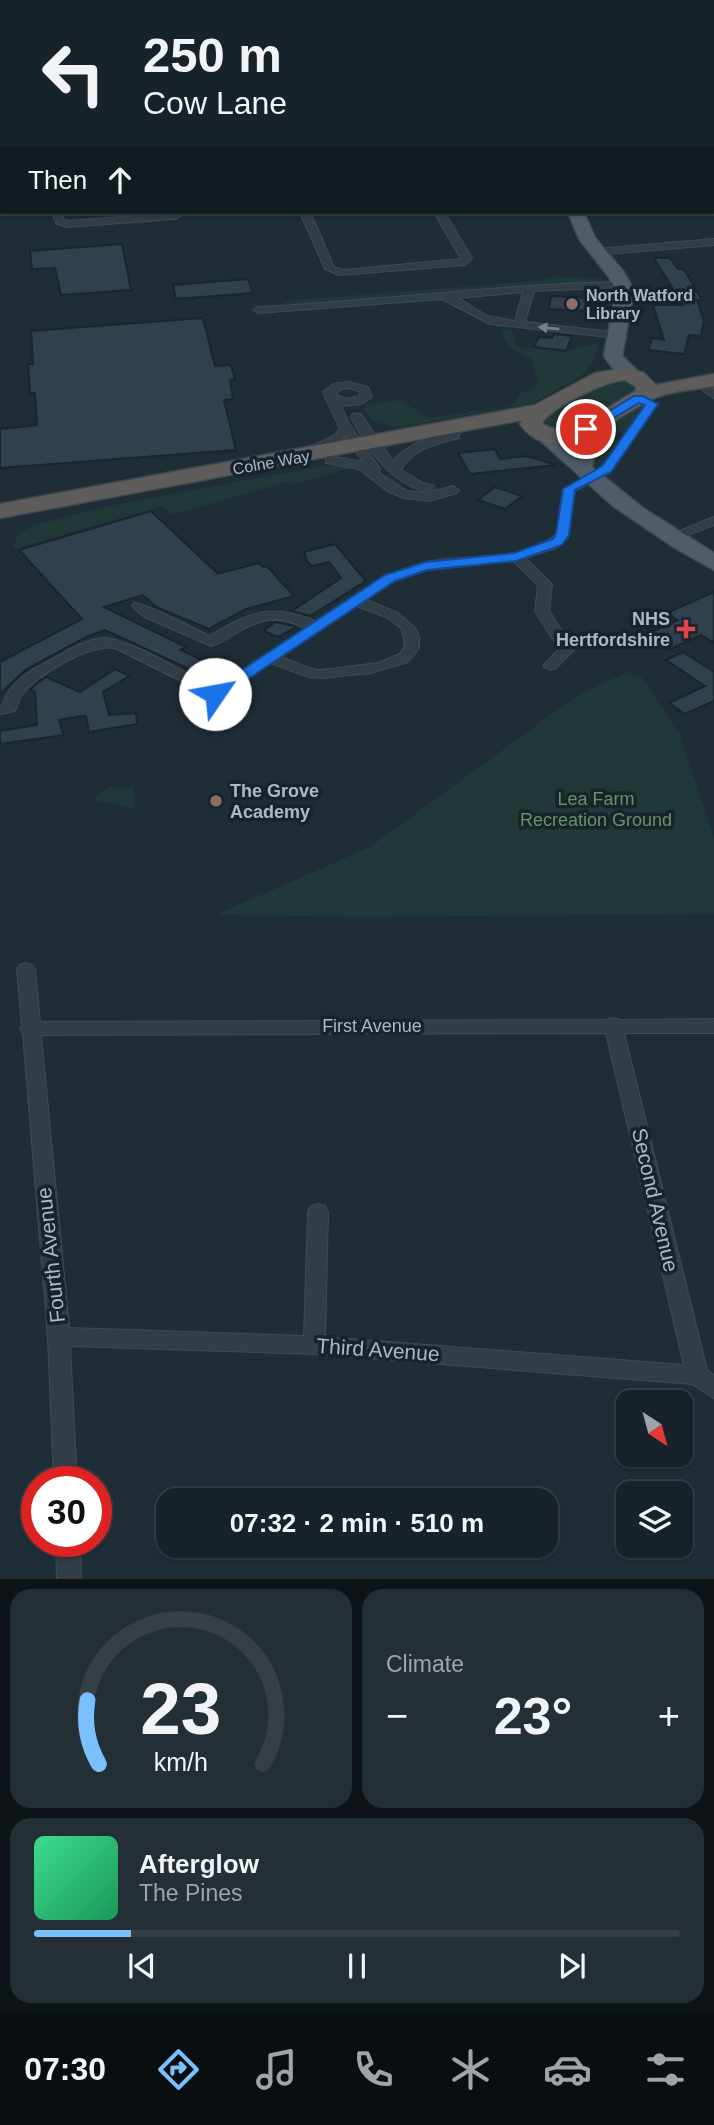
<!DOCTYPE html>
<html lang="en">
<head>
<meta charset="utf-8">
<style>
  :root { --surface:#172229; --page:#242f35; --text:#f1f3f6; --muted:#9ea4a8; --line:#363f46; --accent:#7ac0fc }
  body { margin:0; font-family:Arial,sans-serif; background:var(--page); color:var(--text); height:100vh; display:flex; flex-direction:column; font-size:26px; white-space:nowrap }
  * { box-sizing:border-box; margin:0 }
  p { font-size:23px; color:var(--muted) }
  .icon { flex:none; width:38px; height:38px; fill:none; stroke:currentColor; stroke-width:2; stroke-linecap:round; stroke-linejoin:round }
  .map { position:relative; height:1579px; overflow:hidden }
  .details { display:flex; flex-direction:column; gap:10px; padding:10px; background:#0d1317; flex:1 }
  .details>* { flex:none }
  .top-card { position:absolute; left:0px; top:0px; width:714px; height:214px; box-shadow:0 2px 5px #0004,0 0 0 2px var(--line); background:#172229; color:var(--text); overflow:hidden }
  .needle { width:46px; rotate:144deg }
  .fabs { position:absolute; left:616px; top:1390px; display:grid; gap:14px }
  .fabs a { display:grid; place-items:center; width:77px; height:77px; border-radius:14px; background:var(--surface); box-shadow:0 2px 5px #0004,0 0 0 2px var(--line); font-size:35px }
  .speed { position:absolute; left:21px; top:1466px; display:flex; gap:14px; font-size:35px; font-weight:700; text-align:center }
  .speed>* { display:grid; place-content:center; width:91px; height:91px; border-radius:50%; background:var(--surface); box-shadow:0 2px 5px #0004,0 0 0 2px var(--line); line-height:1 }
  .speed .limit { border:10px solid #d22; background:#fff; color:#111 }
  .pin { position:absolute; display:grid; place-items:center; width:60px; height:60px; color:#fff; margin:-30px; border:4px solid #fff; border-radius:50%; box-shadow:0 2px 7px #0007 }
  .me { position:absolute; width:77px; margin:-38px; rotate:57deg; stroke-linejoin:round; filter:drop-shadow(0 0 5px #0008) }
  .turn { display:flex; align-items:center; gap:24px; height:147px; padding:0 28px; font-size:32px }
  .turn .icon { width:91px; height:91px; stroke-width:2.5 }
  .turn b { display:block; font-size:49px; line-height:60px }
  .then { display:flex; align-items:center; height:66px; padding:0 28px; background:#0003; gap:14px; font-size:26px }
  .big { font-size:52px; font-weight:700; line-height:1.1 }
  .details .widget { flex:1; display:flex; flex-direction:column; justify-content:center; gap:10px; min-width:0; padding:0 24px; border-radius:21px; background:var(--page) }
  .details .dial { align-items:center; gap:0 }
  .dial svg { height:182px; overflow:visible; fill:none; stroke:var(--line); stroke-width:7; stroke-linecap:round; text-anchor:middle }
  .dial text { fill:var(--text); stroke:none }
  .song { display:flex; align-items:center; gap:21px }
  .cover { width:84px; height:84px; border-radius:10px; background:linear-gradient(135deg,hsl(150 70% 55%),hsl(150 70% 35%)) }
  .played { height:7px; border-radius:4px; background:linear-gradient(90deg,var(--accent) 15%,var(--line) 15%) }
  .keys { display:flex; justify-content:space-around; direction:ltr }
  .heat { display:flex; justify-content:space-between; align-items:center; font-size:38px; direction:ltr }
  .details .tiles { flex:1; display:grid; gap:10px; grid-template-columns:1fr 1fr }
  .widget:last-child { grid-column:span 2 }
  .trip { position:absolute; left:156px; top:1488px; width:402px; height:70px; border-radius:21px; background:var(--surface); box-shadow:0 2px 5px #0004,0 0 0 2px var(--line); font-weight:700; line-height:70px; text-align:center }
  .tab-bar { display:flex; height:112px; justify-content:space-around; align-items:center; background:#090e10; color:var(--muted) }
  .tab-bar .icon { width:49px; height:49px }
  .tab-bar .on { color:var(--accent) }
  .tab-bar b { font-size:32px; color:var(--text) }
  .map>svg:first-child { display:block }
</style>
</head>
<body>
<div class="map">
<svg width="714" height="1579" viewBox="0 0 714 1579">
  <rect width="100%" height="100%" fill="#1f2d37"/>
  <g fill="#203837">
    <path d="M555,276C567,278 599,277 606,281L291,305L282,304L292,300L538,281Z"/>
    <path d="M507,329L512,331L517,347L566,351L591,344L599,345L592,364L582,375L533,403L395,428L373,421L364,409L367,405L400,400L428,418L515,405L518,394L529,391L539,384L531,359C519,352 502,346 502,330Z"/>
    <polygon points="608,378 632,380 640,390 576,430 566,432 541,425 540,418"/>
    <polygon points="640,405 644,407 627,433 608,433 606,438 616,439 620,443 603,468 595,466 591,451 605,425"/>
    <polygon points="327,465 351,468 292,485 287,482 175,514 170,514 163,506 14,549 13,547 19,533 35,525 109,506"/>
    <polygon points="627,672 641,677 681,737 714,837 714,914 366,917 215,915 370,847 575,697"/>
    <polygon points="110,787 134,788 135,808 97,801 95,797"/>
  </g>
  <g fill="#30414e" stroke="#1a252e" stroke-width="2">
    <polygon points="122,244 131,290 61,295 55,268 32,269 30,251"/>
    <polygon points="654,258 670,258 678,269 683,269 687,274 702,300 697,300 704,321 701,336 689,335 684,354 648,350 652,338 664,340 653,305 683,305"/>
    <polygon points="248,279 253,293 176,299 173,285"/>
    <polygon points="551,296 591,298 591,311 549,309"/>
    <polygon points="203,318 215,366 231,365 235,379 230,380 233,399 224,400 236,450 0,468 0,429 37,425 35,393 30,393 28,364 33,364 31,331"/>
    <polygon points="554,334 572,336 566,351 534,347 539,337 552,338"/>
    <polygon points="495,449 500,459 527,456 556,465 470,474 458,453"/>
    <polygon points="495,487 522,496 505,509 478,500"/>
    <polygon points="151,511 218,574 259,563 263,567 267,566 294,596 246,609 209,629 156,607 143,595 104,607 186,647 180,650 231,673 214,684 197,675 198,673 105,630 88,636 25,670 0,694 0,662 82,619 19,550"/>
    <polygon points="335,544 366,581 310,616 292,611 341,578 329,562 311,566 304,556 306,556 304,552"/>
    <polygon points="714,592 714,643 701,635 668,650 645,635 678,620 667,613"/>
    <polygon points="275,622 294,626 295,628 278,637 264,631"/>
    <polygon points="683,652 714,672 714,701 685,714 669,703 705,686 666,660"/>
    <polygon points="115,669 129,676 103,692 109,715 136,713 137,724 89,732 86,716 80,716 59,720 64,735 0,744 0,731 37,725 35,692 30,689 46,677 80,692"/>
  </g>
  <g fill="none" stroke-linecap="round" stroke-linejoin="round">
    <defs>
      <g id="minor">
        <polygon points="43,0 51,0 53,2 45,2"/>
        <polygon points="212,0 220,0 221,2 213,2"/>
        <polygon points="358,0 376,2 360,2"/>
        <polygon points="542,0 557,2 544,2"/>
        <rect x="621" y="0" width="8" height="2"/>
        <polygon points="677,0 685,0 686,2 678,2"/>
        <rect x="712" y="5" width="2" height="4"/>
        <rect x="0" y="37" width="2" height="4"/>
        <rect x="0" y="59" width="2" height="4"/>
        <rect x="712" y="77" width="2" height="4"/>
        <rect x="712" y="125" width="2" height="6"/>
        <rect x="712" y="178" width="2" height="6"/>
        <polygon points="52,212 62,212 63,219 67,221 188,212 175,219 66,227 56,223"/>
        <polygon points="300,212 310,212 334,267 344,270 461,259 434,212 444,212 472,258 465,265 339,275 325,269"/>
        <polygon points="714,239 714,245 597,255 592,252 597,249"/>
        <path d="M623,282L628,285L627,287L534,291L525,322L621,333V337L617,338L490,324L442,299L258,313L253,310L258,307C380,301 501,284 623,282ZM523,292L515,321L487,316L458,298Z"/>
        <polygon points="699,380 714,389 714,398 695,385 693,383"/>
        <path d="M348,382L368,387L372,397L361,404L341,406L349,424L380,469L378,472L407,491L430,493C390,483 369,452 351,417L353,414H361L393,461C405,446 440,430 459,432V438C438,444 412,448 401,470L423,483L434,486L435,491L453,486L459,490L457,493L429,501L404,498L387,491L359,469L326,463V457L330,456L363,462L346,437L317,454H309V448L335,435L340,429L323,392L334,384ZM348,388L359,391L360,396L347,399L335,395L341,389Z"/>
        <path d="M639,396L658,404L611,472L575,491L568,538L556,548L525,558L552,584L549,611L574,650L555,669L550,670L543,666L559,649L535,611L538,585L513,561L428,570L395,581L366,600L398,613L415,628L419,636V648L408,662L370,673L322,678L308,677L271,663L215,698L115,648C90,643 36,675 21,696C18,700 18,706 15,711L0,714V706L3,705C6,687 27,672 43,664C62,654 80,641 102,638C126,636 190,676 214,688L306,628C274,614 261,618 231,636C225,640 219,644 211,646L143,616L132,606L134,603C143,601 198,631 210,636C250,612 270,603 315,621C350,599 382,573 423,563C467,552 519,565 557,534L563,489L603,466L645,405L633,399ZM357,606L388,618L402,629L405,645L400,654L378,663L322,670H315L281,657Z"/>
        <polygon points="714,517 714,525 672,541 665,537"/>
        <path d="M26,963L32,965L35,969L40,1022L606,1020L613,1018L620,1020L714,1019V1033H624L707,1370L714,1375V1398L692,1384L314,1354L70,1346L77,1482H54L48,1337L23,1034L20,1029L22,1025L17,969L20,965ZM606,1033L684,1365L325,1337L328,1212L325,1206L318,1204L311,1206L308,1212L304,1336L69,1328L41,1035Z"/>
        <polygon points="56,1542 80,1542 81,1579 57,1579"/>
      </g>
      <rect id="tertiary" x="0" y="158" width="2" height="8"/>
      <g id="primary">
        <polygon points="124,0 139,0 140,2 125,2"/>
        <path d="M568,212H584L595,238L623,271L634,290L622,356L644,377L642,381C624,385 613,369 604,356L616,290L609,277L579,239Z"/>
        <path d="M596,418L603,420L606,424L598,441L592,467L643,508L714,553V570L675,548L613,506L533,434L536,430C552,426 564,440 576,451L589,420Z"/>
      </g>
      <path id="trunk" d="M626,368L644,373L656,385L714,374V386C695,390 673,390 655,398C619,413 555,474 520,424L522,420L0,518V504L535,405L595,373ZM625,380L636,387V391C611,403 567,444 542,423C551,407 606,381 625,380Z"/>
    </defs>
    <use href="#minor" stroke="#3f4a54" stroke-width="2"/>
    <use href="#tertiary" stroke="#3f4a54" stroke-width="3"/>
    <use href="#primary" stroke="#3f4a54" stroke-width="3"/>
    <use href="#trunk" stroke="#3d4952" stroke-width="3"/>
    <use href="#minor" fill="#323e47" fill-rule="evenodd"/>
    <use href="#tertiary" fill="#323e47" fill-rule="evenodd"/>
    <use href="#primary" fill="#505d68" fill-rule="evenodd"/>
    <use href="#trunk" fill="#5f5d5c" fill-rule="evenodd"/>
  </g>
  <defs><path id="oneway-solid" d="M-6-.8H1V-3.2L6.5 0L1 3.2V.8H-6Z" transform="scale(1.75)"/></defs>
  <use fill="#75828c" href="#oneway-solid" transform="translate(549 328) rotate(-174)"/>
  <polygon fill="#1a73e8" stroke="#114b97" stroke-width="2" points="634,396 643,396 658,404 611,472 575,490 569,535 562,545 516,561 427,570 395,581 221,697 210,697 208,694 210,691 385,575 426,562 514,553 553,539 556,534 563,489 602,466 645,405 639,403 590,432 580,429"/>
  <g fill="#8d6e63" stroke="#18232c" stroke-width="2.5">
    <circle cx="572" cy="304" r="7"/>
    <circle cx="216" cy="801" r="7"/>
  </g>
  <path fill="#e0444e" stroke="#18232c" stroke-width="2.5" d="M682.5 618.5h7v7h7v7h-7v7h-7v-7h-7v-7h7z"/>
  <g text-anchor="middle" stroke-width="7" stroke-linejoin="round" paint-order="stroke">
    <g font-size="16" font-weight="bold" fill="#acb9c5" stroke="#18232c" text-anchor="start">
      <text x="586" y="301">North Watford<tspan x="586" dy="18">Library</tspan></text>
    </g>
    <g font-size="16" fill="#acb9c5" stroke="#18232c">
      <text transform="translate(271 462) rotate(-10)" y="6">Colne Way</text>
    </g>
    <g font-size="18" font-weight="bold" fill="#acb9c5" stroke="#18232c" text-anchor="end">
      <text x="670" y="625">NHS<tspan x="670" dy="21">Hertfordshire</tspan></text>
      <text x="230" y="797" text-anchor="start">The Grove<tspan x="230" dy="21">Academy</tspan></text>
    </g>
    <g font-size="18" fill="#639567" stroke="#18232c">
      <text x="596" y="805">Lea Farm<tspan x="596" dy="21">Recreation Ground</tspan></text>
    </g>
    <g font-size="18" fill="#acb9c5" stroke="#18232c">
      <text x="372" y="1032">First Avenue</text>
    </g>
    <g font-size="21" fill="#acb9c5" stroke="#18232c">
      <text transform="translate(655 1200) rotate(77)" y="7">Second Avenue</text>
      <text transform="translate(51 1255) rotate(-96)" y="7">Fourth Avenue</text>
      <text transform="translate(378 1350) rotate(4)" y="7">Third Avenue</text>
    </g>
  </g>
</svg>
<div class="fabs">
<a><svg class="needle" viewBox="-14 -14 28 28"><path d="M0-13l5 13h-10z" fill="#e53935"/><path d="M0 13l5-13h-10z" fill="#9ea4a8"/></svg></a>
<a><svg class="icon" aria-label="layers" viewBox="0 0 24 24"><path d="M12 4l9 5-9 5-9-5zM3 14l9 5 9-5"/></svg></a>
</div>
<div class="speed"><div class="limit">30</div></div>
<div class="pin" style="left:586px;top:429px;background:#d93025"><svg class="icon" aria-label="arrive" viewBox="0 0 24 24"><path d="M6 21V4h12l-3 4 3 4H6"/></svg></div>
<svg class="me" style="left:215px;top:694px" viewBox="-20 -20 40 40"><circle r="19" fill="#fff"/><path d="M0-13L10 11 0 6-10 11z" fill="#1a73e8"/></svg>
<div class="trip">07:32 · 2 min · 510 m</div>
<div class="top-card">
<div class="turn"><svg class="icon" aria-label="left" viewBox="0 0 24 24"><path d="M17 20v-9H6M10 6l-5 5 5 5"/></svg><div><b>250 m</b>Cow Lane</div></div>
<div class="then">Then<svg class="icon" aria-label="ahead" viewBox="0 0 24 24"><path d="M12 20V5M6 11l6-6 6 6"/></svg></div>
</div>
</div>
<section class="details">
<div class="tiles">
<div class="widget dial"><svg viewBox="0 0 100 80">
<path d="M14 69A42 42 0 1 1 86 69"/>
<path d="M14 69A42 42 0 0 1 9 41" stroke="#7ac0fc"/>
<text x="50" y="56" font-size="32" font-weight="700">23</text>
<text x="50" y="72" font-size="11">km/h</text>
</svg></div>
<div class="widget"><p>Climate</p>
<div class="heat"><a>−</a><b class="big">23°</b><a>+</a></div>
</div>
<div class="widget">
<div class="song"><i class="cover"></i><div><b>Afterglow</b><p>The Pines</p></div></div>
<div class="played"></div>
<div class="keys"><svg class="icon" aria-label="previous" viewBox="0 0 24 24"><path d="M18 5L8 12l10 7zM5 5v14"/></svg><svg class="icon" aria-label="pause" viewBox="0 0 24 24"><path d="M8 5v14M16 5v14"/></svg><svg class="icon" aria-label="next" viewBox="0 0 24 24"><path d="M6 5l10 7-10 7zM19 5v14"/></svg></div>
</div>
</div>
</section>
<nav class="tab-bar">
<b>07:30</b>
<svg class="icon on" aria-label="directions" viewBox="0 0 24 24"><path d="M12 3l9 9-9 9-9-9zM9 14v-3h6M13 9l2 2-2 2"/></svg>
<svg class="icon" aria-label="music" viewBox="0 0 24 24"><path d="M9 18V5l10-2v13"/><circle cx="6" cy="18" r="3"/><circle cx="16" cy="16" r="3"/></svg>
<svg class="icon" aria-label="phone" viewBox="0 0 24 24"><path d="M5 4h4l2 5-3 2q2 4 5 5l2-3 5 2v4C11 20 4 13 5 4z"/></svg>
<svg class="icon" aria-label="climate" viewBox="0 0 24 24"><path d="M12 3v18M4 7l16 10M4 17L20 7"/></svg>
<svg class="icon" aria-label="car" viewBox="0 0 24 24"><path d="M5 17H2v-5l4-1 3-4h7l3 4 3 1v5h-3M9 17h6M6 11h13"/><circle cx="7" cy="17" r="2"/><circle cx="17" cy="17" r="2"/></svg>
<svg class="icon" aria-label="filters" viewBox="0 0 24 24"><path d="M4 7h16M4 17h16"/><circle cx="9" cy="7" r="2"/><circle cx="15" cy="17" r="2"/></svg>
</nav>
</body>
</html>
